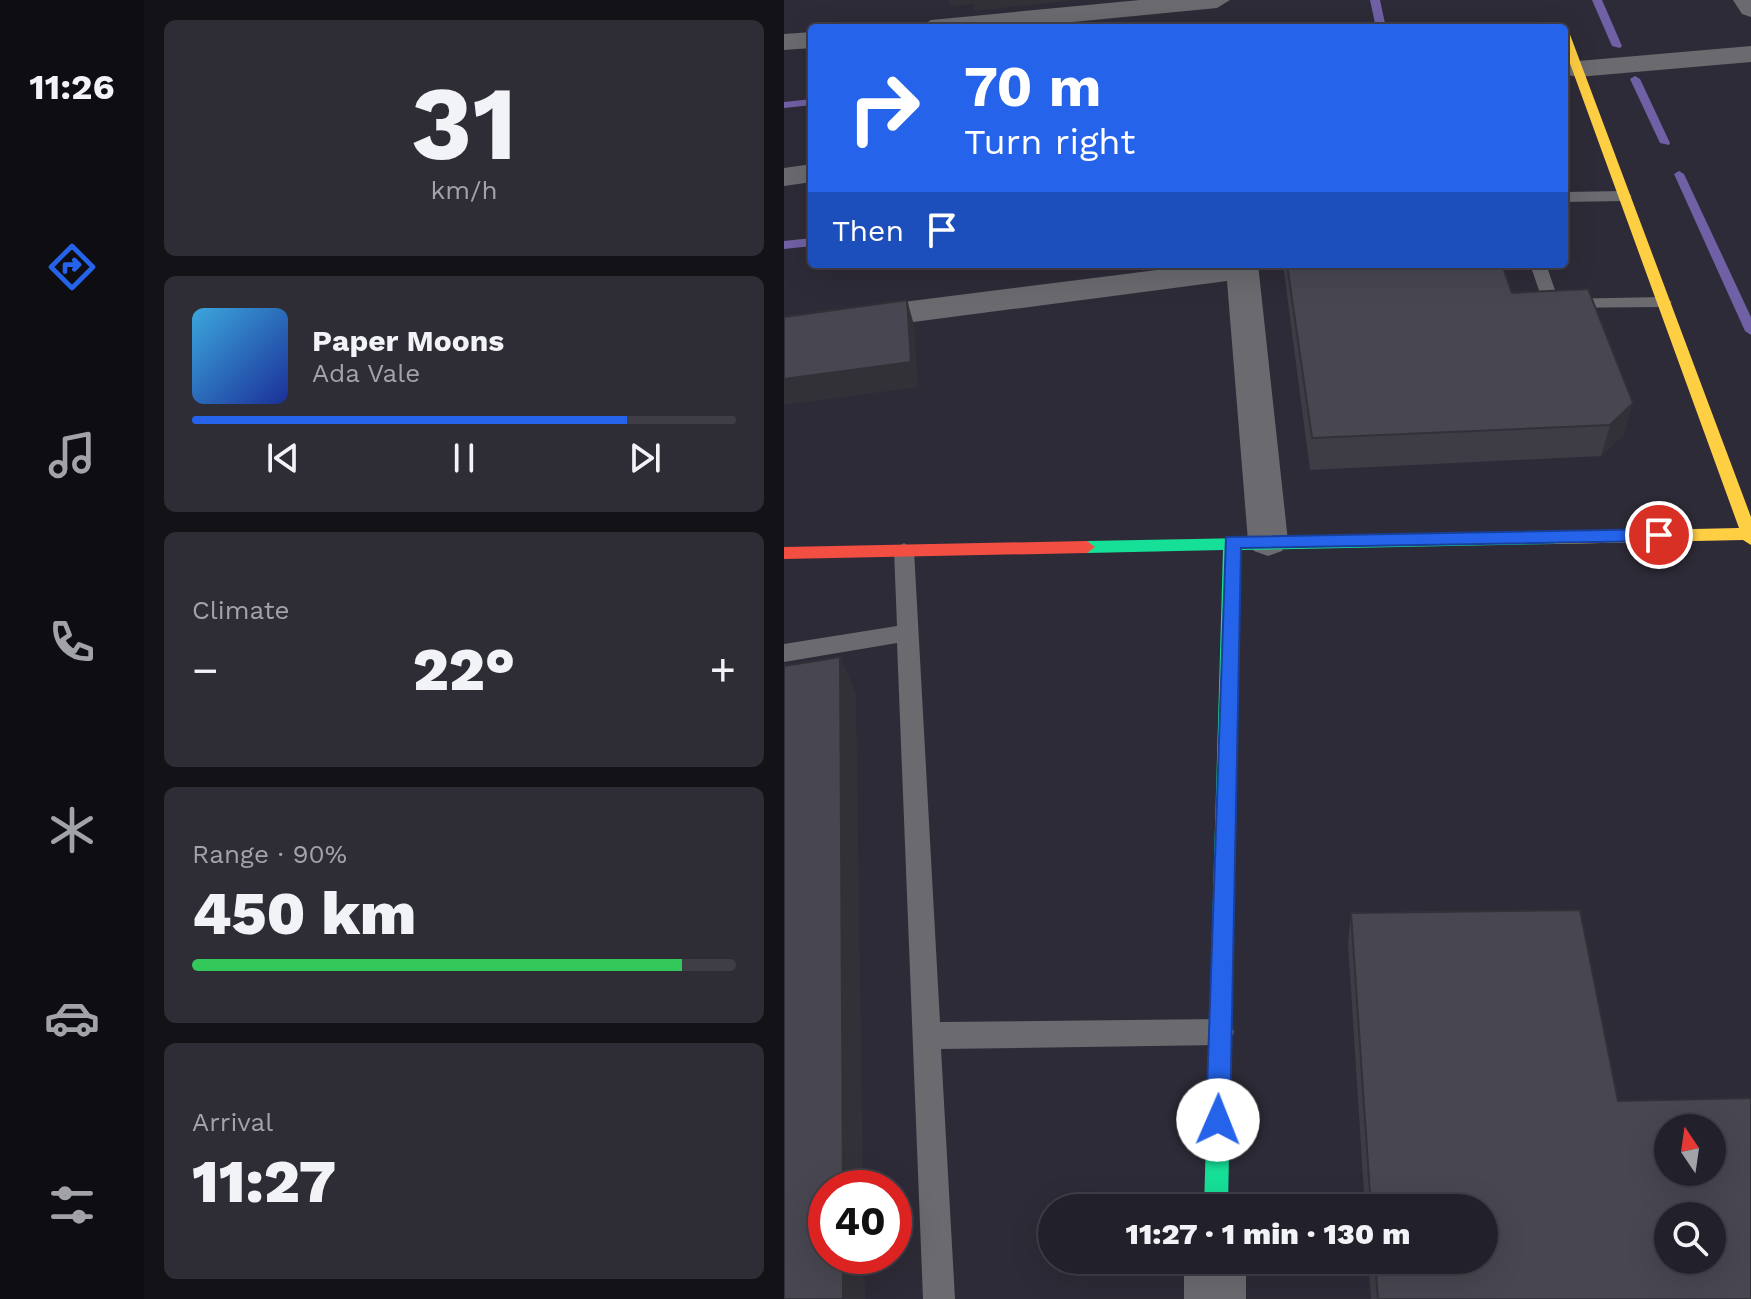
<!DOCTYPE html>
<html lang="en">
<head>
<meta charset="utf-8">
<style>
  :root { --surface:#22202a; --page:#2e2d36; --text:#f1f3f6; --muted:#a2a3a8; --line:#3f3e47; --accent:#2563eb }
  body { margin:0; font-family:"Work Sans",sans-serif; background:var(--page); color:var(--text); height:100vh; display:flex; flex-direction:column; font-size:30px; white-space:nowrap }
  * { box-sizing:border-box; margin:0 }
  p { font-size:26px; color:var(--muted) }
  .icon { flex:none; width:44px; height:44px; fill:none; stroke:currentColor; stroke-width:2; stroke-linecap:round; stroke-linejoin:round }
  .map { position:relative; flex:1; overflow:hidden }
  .panel { display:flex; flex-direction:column; gap:20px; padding:20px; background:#131217; width:640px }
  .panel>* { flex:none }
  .top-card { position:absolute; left:24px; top:24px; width:760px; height:244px; border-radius:8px; box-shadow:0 8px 32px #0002,0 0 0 2px var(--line); background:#2563eb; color:#fff; overflow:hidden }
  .needle { width:52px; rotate:347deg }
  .tools { position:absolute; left:870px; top:1114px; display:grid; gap:16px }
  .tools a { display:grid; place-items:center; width:72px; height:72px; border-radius:50%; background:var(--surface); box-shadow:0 8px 32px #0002,0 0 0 2px var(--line); font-size:40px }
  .speed { position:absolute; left:24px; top:1170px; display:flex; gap:16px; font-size:40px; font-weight:700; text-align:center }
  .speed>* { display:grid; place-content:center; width:104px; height:104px; border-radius:50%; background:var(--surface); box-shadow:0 8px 32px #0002,0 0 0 2px var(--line); line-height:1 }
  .speed .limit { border:12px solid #d22; background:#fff; color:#111 }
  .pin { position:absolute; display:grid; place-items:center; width:68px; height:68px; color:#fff; margin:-34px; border:4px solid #fff; border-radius:50%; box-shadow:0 2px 8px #0007 }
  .me { position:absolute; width:88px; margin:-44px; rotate:1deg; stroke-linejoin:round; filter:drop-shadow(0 0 6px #0008) }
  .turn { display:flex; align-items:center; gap:28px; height:168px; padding:0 24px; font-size:36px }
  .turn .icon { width:104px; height:104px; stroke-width:2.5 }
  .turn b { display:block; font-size:56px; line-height:68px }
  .then { display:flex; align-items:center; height:76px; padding:0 24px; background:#0003; gap:16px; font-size:30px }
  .big { font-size:60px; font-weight:800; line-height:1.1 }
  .panel .widget { flex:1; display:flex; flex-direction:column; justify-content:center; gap:12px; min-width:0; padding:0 28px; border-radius:12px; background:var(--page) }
  .panel .dial { align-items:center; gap:0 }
  .dial b { font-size:104px; line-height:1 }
  .song { display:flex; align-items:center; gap:24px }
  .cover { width:96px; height:96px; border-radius:12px; background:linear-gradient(135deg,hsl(200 70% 55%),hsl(230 70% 35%)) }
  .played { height:8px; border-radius:4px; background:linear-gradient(90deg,var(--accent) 80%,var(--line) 80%) }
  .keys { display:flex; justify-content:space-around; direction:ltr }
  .heat { display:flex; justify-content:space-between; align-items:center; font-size:44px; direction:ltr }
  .charge { height:12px; border-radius:6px; background:linear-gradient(90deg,#34c759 90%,var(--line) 0) }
  .trip { position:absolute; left:254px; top:1194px; width:460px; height:80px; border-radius:40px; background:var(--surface); box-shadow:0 8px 32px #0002,0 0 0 2px var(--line); font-weight:800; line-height:80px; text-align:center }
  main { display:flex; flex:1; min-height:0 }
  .tab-bar { display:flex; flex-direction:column; width:144px; justify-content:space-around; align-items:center; background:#0e0d11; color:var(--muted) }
  .tab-bar .icon { width:56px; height:56px }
  .tab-bar .on { color:var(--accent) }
  .tab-bar b { font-size:36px; color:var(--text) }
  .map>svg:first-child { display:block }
</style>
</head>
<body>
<main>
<nav class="tab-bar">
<b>11:26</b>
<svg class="icon on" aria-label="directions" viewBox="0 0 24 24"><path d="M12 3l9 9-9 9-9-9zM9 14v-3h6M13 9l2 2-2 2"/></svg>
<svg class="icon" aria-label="music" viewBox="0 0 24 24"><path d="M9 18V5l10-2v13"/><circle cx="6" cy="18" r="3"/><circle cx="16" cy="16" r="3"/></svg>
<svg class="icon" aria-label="phone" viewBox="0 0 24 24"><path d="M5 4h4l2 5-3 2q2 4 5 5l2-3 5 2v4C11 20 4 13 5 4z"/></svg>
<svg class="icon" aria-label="climate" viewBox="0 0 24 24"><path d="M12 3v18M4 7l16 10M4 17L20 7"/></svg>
<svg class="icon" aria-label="car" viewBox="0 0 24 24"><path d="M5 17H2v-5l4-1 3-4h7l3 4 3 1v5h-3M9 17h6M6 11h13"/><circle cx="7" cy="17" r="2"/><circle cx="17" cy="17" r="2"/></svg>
<svg class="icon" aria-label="filters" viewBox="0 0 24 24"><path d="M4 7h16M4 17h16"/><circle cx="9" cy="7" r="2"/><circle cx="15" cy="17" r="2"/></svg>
</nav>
<section class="panel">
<div class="widget dial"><b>31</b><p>km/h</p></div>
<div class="widget">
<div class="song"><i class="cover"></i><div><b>Paper Moons</b><p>Ada Vale</p></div></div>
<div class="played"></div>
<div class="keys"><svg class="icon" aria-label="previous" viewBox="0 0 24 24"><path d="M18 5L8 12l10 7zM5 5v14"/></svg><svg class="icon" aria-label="pause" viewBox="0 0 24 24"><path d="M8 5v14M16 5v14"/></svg><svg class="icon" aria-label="next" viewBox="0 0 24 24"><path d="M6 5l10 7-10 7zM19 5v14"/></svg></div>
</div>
<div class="widget"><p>Climate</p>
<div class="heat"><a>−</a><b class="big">22°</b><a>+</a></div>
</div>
<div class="widget"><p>Range · 90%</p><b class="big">450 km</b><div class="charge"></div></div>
<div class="widget"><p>Arrival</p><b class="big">11:27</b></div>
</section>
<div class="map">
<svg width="967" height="1299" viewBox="0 0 967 1299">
  <rect width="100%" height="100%" fill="#2e2b38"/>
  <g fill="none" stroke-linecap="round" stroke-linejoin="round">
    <g fill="#7060a5" fill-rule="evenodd">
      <polygon points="586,0 596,0 602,28 592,28"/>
      <polygon points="808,0 818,0 838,46 836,48 828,46"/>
      <polygon points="851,76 856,79 886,143 885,145 876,143 846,79"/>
      <polygon points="28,99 28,105 0,108 0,102"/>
      <polygon points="895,171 900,174 967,317 967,335 961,331 890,174"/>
      <polygon points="28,238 28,246 0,249 0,241"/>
    </g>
    <g fill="#6a6a6f" fill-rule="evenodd">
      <polygon points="780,192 840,191 848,196 840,201 780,202"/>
      <polygon points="746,264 762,264 774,299 880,297 888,302 880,307 761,308"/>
      <polygon points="120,543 130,550 156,1022 436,1019 446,1022 450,1032 446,1042 436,1045 157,1049 171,1299 139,1299 113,643 0,662 0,644 113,626 110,550"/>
    </g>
    <g fill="#6a6a6f" fill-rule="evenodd">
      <polygon points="356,0 446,0 433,8 226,28 134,28 147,20"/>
      <polygon points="949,0 967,0 967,17 958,14"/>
      <polygon points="28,32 28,48 0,50 0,34"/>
      <polygon points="967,46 967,62 794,77 784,75 780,69 784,63 794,61"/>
      <polygon points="28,164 28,182 0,186 0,168"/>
      <polygon points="421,264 474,264 504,541 498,551 484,556 470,551 464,541 443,281 0,339 0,317"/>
      <rect x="400" y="1260" width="62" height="39"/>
    </g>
    <polygon fill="#16e098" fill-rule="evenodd" points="771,532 779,538 771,544 456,550 444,1208 420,1208 439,550 303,553 295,547 303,541"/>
    <polygon fill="#ffcf43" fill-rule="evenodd" points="780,29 785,32 967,517 967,545 959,540 771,544 763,538 771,532 955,528 780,47"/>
    <polygon fill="#f24e42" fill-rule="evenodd" points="303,541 311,547 303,553 0,559 0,547"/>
  </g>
  <g fill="#3e3c45">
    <polygon points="499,264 718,264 728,293 840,434 817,456 526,470"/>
    <polygon points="567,913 834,1101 967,1299 587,1299 584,1260 700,1260 700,1208 581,1208 564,943"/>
  </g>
  <g fill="#323138">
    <polygon points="165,0 189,0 189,4 166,7"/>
    <polygon points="189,0 292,0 191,11"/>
    <polygon points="123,300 130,325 134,387 0,405 0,379"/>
    <polygon points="849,403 840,434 817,456 826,425"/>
    <polygon points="56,657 72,693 79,1188 59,1188"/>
    <polygon points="59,1256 80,1256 81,1299 59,1299"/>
  </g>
  <g fill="#484650" stroke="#323138" stroke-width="2" fill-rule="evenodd">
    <polygon points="503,264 718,264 728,293 804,289 849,403 826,425 528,438"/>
    <polygon points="123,300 127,362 0,379 0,317"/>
    <polygon points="56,657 59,1188 42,1188 42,1256 59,1256 59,1299 0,1299 0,666"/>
    <path d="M796,910L834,1101L967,1098V1299H594L591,1260H700V1208H587L567,913ZM884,1128H928V1172H884ZM884,1216H928V1260H884Z"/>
  </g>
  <polygon fill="#2563eb" stroke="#184099" stroke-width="2" points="875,529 883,535 875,541 457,548 446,1120 442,1128 434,1132 425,1128 422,1120 442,537"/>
</svg>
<div class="tools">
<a><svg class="needle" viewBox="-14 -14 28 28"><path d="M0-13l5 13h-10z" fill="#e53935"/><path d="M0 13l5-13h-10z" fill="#a2a3a8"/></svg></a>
<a><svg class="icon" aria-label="search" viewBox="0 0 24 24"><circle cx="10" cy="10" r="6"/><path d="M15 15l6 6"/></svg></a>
</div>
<div class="speed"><div class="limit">40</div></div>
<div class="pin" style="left:875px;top:535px;background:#d93025"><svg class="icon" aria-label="arrive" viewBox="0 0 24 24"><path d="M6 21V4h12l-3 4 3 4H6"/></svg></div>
<svg class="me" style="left:434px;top:1120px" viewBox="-20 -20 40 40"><circle r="19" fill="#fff"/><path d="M0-13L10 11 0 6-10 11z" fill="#2563eb"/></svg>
<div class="trip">11:27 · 1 min · 130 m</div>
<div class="top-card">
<div class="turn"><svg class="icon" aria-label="right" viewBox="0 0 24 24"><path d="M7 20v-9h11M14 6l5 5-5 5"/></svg><div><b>70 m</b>Turn right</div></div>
<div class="then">Then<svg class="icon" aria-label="arrive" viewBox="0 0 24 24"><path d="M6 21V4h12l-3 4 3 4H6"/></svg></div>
</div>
</div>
</main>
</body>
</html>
